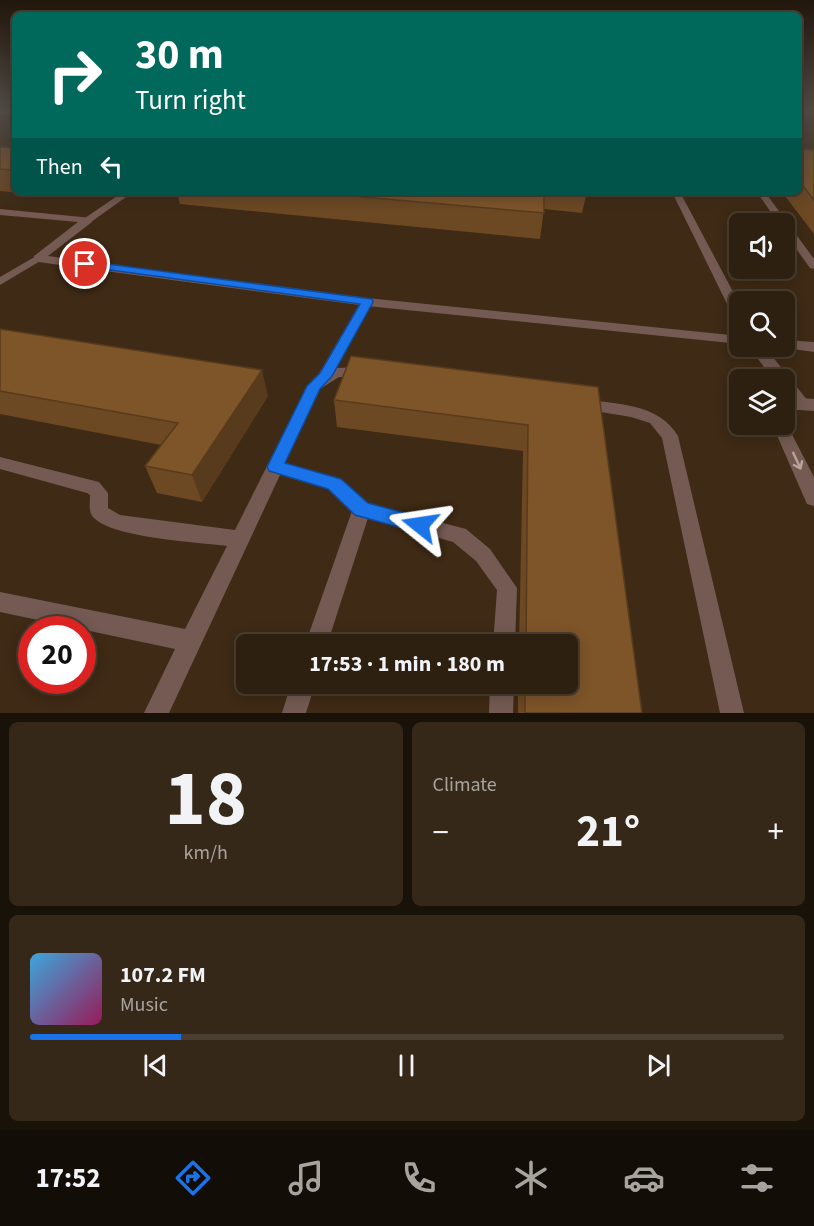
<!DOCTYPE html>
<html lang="en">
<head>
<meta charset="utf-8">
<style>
  :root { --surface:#2e2010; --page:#362819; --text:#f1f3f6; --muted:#a7a39f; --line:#493e30; --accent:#1a73e8 }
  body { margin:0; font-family:"Source Sans 3",sans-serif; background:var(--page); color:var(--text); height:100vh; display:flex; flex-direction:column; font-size:22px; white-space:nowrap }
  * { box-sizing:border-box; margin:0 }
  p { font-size:20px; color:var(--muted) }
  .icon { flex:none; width:33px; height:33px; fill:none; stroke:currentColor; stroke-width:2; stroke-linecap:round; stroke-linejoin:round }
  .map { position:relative; height:713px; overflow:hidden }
  .details { display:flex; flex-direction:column; gap:9px; padding:9px; background:#191209; flex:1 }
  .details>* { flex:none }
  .banner { position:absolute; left:12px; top:12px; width:790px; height:183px; border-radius:9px; box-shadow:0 3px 15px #0003,0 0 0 2px var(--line); background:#00695c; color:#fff; overflow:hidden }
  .fabs { position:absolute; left:729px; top:213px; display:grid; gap:12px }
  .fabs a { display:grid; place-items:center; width:66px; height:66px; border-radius:9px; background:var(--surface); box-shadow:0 3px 15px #0003,0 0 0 2px var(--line); font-size:30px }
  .speed { position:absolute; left:18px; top:616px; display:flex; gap:12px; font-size:30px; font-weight:700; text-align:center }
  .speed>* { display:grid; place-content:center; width:78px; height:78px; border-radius:50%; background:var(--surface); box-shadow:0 3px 15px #0003,0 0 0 2px var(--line); line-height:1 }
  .speed .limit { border:9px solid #d22; background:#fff; color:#111 }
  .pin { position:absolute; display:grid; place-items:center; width:51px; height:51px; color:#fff; margin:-26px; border:3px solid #fff; border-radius:50%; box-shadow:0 2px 6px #0007 }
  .me { position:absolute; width:66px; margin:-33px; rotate:285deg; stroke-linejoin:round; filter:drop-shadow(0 0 4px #0008) }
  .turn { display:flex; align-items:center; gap:21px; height:126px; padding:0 24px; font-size:27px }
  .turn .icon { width:78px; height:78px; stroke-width:2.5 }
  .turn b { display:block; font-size:42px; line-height:51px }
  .then { display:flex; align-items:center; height:57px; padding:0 24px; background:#0003; gap:12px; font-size:22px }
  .big { font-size:45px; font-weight:700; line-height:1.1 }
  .details .card { flex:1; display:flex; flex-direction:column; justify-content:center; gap:9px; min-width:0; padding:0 21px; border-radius:9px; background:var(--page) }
  .details .dial { align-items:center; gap:0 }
  .dial b { font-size:78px; line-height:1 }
  .song { display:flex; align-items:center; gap:18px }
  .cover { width:72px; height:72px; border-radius:9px; background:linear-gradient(135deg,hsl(200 70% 55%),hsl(330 70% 35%)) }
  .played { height:6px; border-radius:3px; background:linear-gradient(90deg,var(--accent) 20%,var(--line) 20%) }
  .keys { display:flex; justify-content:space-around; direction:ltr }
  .heat { display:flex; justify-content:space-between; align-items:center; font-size:33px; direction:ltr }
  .details .tiles { flex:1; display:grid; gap:9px; grid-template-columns:1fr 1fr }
  .card:last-child { grid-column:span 2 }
  .trip { position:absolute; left:236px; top:634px; width:342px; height:60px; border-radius:9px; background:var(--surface); box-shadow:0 3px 15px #0003,0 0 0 2px var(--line); font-weight:700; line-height:60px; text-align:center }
  .menu { display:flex; height:96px; justify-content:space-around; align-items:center; background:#120d06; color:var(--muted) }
  .menu .icon { width:42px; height:42px }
  .menu .current { color:var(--accent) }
  .menu b { font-size:27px; color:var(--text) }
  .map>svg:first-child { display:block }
</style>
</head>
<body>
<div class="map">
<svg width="814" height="713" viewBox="0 0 814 713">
  <rect width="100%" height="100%" fill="#3e2a15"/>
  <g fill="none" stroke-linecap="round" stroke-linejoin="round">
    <g fill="#745a53" fill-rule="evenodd">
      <polygon points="0,110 15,110 15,114 0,113"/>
      <polygon points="123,192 133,192 91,222 85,222 85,218"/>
      <polygon points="672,192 680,192 740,305 740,322 734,318"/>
      <polygon points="757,192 765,192 814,259 814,269 810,268 784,232 784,224 779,224"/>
      <polygon points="38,255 43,258 42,260 0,285 0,277"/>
      <path d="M367,298L373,302L336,368L364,367L371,372L364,377H339L320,389L285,463L340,479L367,503L466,529L490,549L517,588L515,645H493L497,590L476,561L453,542L368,518L327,645H305L352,511L328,489L280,475L169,713H144L175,649L0,612V592L185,629L227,546C196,542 114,538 94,518C88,513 90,503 90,495L87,493L0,469V457L99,482L108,493V508L120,515L235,530L307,386L318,375L361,302Z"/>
      <path d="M582,399C615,404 659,403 678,436L744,713H720L662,438L650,423L631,417L577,408L575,404L577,400Z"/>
      <polygon points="291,684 315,684 306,713 282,713"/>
      <polygon points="490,684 514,684 513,713 489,713"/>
    </g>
    <g fill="#745a53" fill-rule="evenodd">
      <polygon points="0,209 92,218 92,222 48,256 367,298 740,336 740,344 367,306 38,262 34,260 34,256 78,222 0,215"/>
      <polygon points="784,340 814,342 814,352 779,347 784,346"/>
      <polygon points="749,346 764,346 808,401 810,405 808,409 796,409 784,394 784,380 773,380"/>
    </g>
    <g fill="#745a53" fill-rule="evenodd">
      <polygon points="784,397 814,399 814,411 784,409"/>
      <polygon points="784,419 814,477 814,506 807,504 772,424 784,424"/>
    </g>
  </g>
  <g fill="#6c4823">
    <polygon points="0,147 15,148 15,192 66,192 59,196 0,191"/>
    <polygon points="800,149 814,150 814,234 782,192 800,192"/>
    <polygon points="177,192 587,192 582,213 544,209 540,239 180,204"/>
    <polygon points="0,329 268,396 202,502 157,493 145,466 161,445 0,414"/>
    <polygon points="598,387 642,713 518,713 518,684 567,684 567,645 519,645 523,451 337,427 334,400"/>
  </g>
  <g fill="#583b1d">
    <polygon points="57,192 66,192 59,196"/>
    <polygon points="262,370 268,396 202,502 192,475"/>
  </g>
  <g fill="#7e5429" stroke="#583b1d" stroke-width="1.5">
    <polygon points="0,147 15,148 15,170 0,169"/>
    <polygon points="800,149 814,150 814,200 800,182"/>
    <polygon points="307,192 544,192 544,213"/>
    <polygon points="0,329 262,370 192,475 145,466 178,423 0,391"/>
    <polygon points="351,356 598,387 642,713 525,713 525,684 567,684 567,645 526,645 528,425 334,400"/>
  </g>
  <defs><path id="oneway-shaft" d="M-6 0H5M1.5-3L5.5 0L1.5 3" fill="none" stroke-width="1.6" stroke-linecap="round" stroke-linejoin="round" transform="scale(1.5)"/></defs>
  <use stroke="#b7a59b" href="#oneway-shaft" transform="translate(797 461) rotate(65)"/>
  <linearGradient id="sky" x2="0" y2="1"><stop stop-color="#22170c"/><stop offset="0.52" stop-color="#524a46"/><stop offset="1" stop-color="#524a46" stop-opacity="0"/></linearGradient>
  <rect width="814" height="210" fill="url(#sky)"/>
  <polygon fill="#1a73e8" stroke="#114b97" stroke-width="1.5" points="85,261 372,299 373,302 332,376 320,389 285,463 341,479 368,503 427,519 429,525 427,531 420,533 355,515 328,489 269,471 267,467 307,386 320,373 360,304 81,266 80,264"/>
</svg>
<div class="fabs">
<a><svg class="icon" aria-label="sound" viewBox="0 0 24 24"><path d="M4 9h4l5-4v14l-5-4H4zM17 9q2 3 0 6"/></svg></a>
<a><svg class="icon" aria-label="search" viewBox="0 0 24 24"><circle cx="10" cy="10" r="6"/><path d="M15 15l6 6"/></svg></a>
<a><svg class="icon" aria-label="layers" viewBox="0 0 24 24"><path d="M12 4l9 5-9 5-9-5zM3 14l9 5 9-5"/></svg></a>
</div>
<div class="speed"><div class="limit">20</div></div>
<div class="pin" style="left:85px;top:264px;background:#d93025"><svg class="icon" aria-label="arrive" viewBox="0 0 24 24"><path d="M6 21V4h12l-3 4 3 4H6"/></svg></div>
<svg class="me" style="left:420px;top:525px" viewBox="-20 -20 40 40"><path d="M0-17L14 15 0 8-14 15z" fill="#1a73e8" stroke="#fff" stroke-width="4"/></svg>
<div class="trip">17:53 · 1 min · 180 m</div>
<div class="banner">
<div class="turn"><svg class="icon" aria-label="right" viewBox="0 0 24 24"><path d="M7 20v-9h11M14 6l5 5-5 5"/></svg><div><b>30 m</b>Turn right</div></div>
<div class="then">Then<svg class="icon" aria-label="left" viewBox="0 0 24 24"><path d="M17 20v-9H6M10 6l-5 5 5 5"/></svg></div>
</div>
</div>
<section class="details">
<div class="tiles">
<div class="card dial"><b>18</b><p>km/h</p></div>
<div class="card"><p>Climate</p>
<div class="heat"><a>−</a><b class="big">21°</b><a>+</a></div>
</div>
<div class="card">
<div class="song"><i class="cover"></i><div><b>107.2 FM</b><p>Music</p></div></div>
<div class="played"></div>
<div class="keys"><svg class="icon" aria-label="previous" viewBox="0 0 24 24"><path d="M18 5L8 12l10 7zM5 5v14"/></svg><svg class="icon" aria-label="pause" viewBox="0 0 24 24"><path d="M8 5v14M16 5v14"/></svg><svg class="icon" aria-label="next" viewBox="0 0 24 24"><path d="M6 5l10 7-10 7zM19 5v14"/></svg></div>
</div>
</div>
</section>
<nav class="menu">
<b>17:52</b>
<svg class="icon current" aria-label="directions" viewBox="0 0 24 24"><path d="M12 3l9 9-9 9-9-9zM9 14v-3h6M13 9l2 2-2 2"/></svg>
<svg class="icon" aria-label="music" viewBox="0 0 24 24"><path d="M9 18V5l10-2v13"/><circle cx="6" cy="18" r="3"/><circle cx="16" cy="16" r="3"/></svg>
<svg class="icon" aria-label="phone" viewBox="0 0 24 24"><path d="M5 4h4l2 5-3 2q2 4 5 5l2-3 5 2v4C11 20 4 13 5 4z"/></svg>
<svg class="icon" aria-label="climate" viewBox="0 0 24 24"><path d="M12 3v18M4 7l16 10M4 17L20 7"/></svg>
<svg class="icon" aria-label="car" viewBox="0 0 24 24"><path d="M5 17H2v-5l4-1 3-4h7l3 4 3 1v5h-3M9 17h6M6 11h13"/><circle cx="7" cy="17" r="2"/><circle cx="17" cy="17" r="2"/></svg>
<svg class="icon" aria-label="filters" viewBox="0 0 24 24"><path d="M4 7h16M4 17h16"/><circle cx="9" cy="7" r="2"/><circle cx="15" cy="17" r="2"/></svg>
</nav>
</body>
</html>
